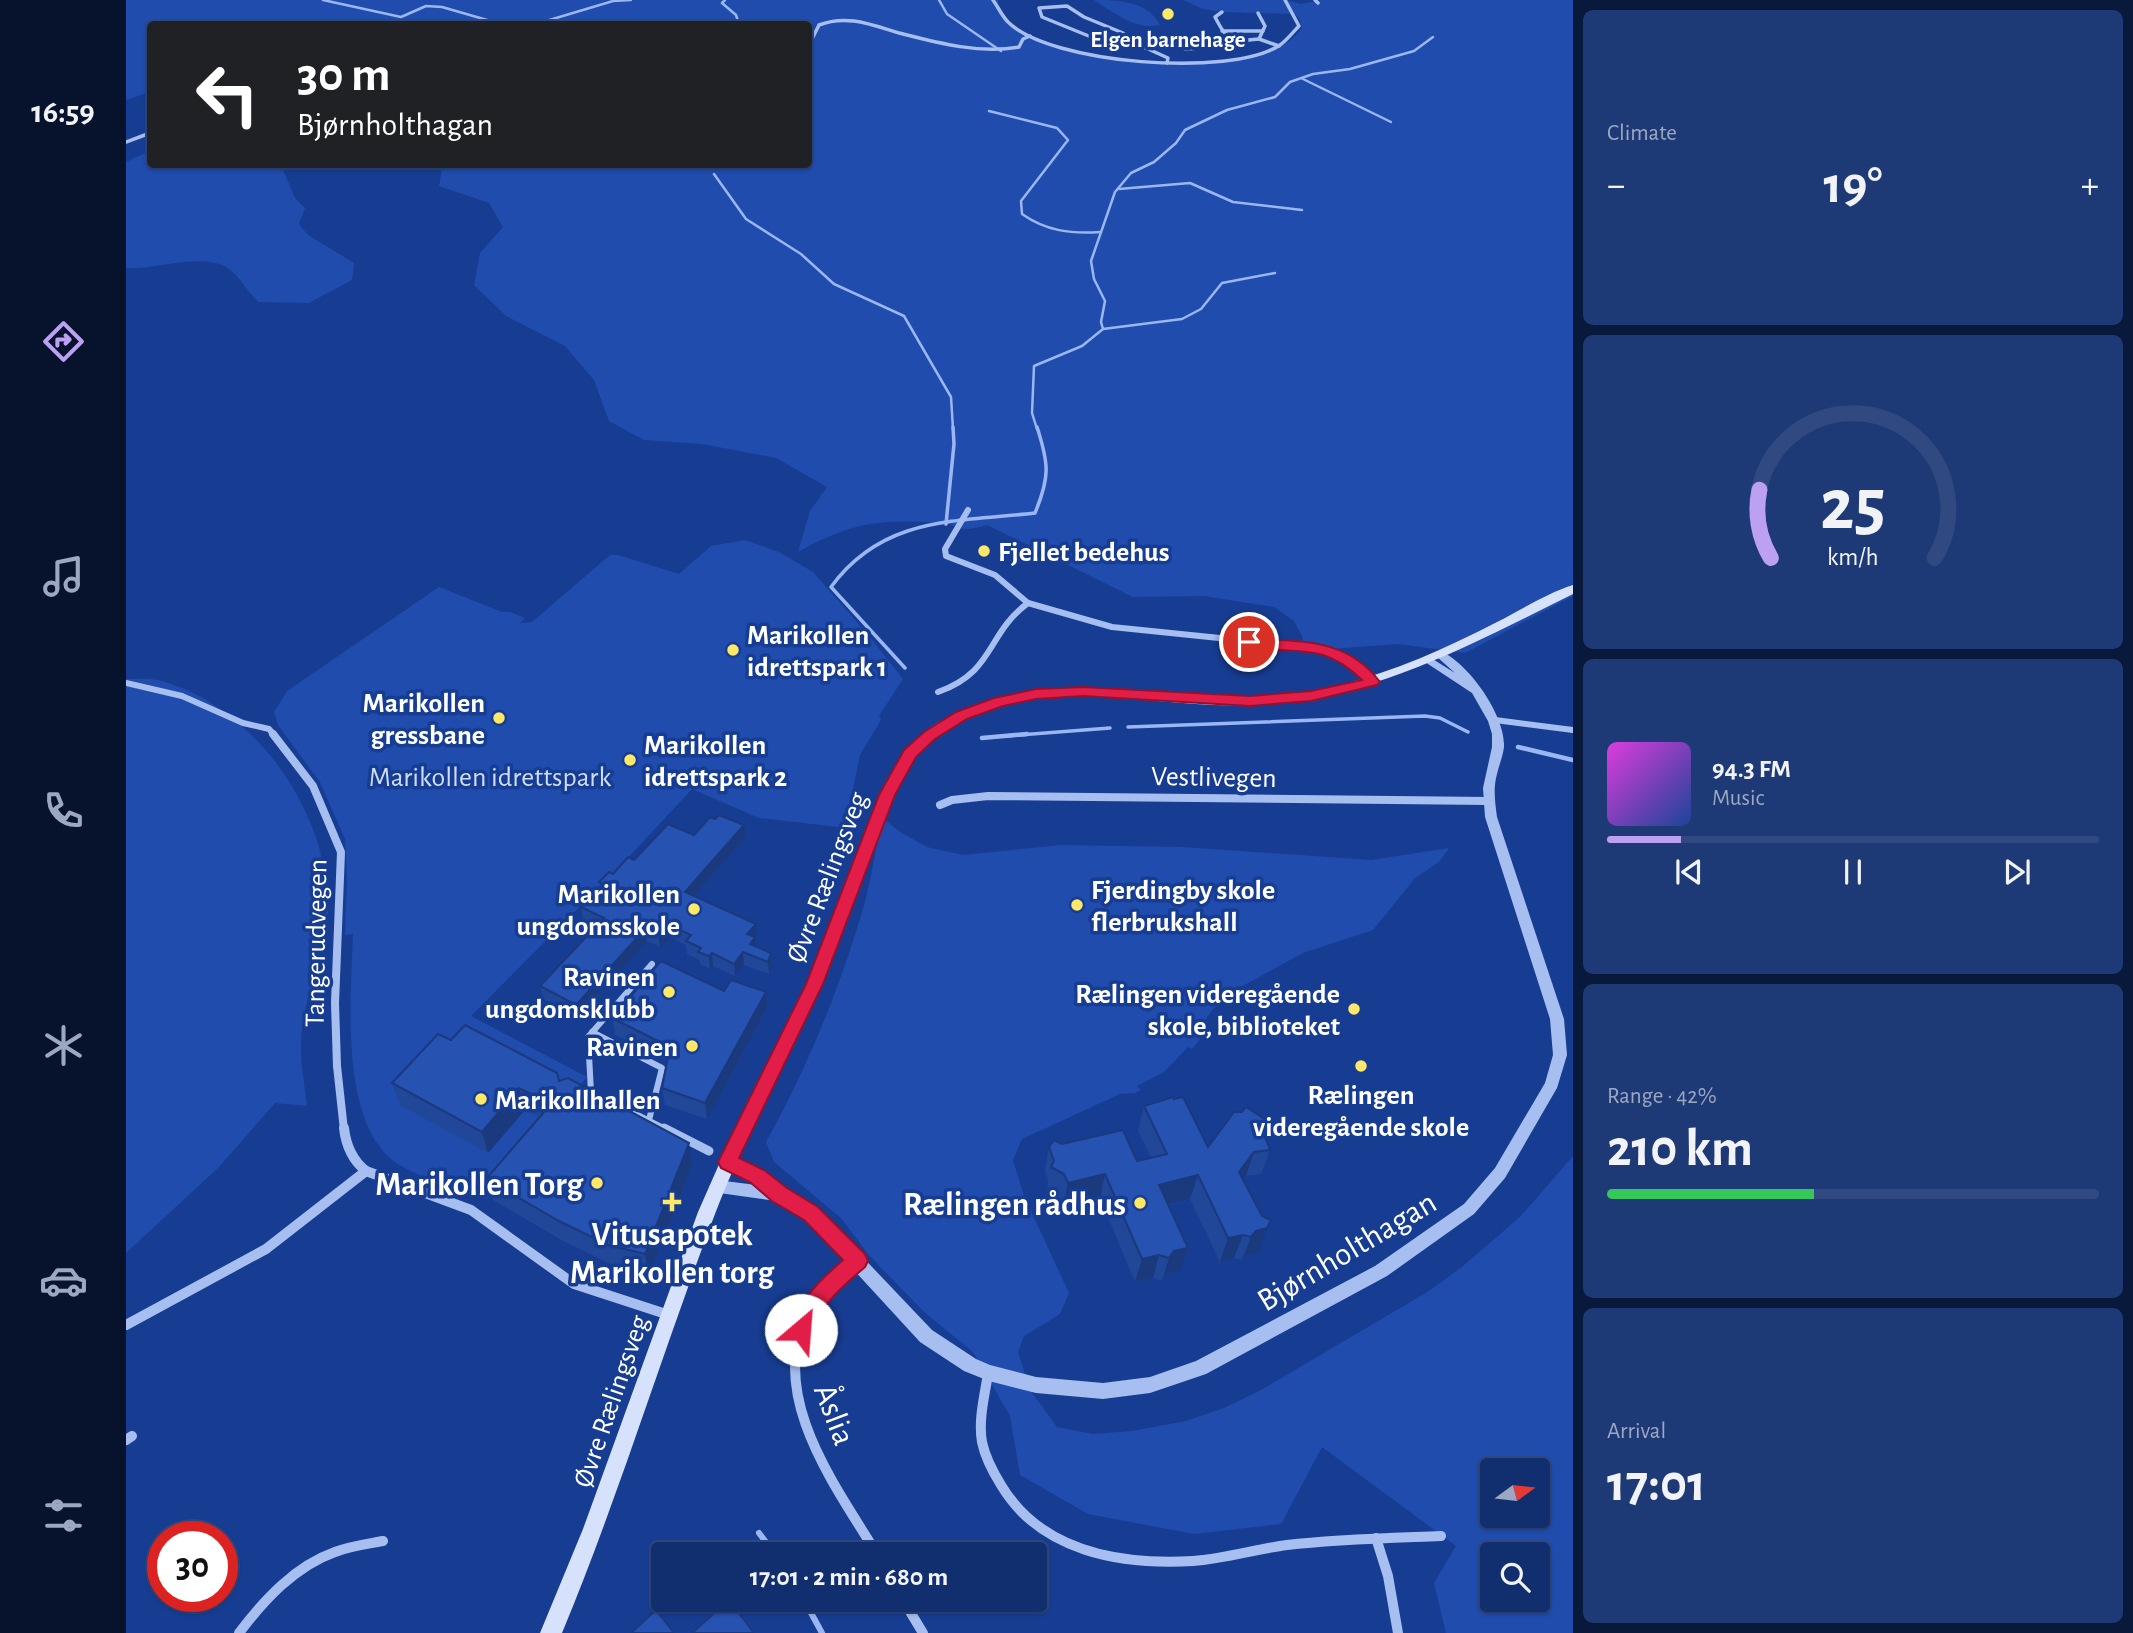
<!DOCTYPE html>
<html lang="en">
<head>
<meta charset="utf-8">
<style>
  :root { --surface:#112e6e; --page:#1e3a76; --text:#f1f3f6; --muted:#9ca8c2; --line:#304a81; --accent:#bca0f2 }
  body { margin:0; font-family:"Alegreya Sans",sans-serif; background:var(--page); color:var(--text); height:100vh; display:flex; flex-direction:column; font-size:26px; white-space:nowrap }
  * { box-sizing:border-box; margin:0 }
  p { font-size:23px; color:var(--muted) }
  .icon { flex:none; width:38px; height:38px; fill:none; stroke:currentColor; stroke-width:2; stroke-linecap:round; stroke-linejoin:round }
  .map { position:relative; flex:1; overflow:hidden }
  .panel { display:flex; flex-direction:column; gap:10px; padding:10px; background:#09193c; width:560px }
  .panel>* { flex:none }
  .guide { position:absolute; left:21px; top:21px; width:665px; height:147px; border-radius:7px; box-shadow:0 2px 5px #0004,0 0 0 2px var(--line); background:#202124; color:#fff; overflow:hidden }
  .needle { width:46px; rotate:75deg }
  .controls { position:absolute; left:1354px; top:1458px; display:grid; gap:14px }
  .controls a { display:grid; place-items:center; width:70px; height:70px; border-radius:7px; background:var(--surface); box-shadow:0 2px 5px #0004,0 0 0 2px var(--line); font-size:35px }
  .speed { position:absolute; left:21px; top:1521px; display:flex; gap:14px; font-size:35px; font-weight:700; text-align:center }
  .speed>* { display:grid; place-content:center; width:91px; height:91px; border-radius:50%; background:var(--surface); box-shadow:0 2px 5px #0004,0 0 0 2px var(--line); line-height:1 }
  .speed .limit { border:10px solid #d22; background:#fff; color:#111 }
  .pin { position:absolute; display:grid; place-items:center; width:60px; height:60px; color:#fff; margin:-30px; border:4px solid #fff; border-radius:50%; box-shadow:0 2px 7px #0007 }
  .me { position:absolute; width:77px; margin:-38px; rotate:27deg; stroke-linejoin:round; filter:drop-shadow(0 0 5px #0008) }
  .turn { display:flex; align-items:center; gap:24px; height:147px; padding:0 35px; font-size:32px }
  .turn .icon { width:91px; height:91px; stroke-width:2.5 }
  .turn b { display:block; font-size:49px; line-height:60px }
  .big { font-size:52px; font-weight:700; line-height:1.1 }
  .panel .widget { flex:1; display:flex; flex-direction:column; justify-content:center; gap:10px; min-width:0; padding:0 24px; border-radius:10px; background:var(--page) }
  .panel .dial { align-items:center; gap:0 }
  .dial svg { height:182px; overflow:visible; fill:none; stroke:var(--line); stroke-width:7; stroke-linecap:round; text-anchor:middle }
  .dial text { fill:var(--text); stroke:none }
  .song { display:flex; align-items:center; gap:21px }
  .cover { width:84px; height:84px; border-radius:10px; background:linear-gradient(135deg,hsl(300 70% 55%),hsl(220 70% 35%)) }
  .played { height:7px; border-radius:4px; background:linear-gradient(90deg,var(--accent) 15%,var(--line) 15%) }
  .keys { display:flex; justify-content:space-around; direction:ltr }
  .heat { display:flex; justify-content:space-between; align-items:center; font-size:38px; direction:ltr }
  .charge { height:10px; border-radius:5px; background:linear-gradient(90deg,#34c759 42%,var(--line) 0) }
  .trip { position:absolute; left:525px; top:1542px; width:396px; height:70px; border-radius:7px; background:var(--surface); box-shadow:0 2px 5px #0004,0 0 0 2px var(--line); font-weight:700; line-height:70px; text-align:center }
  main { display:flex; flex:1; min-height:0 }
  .tab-bar { display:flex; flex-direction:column; width:126px; justify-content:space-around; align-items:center; background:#07122c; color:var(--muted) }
  .tab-bar .icon { width:49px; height:49px }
  .tab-bar .current { color:var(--accent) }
  .tab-bar b { font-size:32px; color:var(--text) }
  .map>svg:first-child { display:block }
</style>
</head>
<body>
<main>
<nav class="tab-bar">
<b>16:59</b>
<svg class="icon current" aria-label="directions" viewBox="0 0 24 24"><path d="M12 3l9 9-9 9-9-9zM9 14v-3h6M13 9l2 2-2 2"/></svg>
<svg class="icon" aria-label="music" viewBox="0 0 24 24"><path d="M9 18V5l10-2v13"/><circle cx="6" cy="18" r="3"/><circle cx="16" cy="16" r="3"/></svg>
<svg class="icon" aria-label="phone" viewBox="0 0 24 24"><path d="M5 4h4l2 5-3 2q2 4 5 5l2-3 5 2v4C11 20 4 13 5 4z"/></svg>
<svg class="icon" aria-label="climate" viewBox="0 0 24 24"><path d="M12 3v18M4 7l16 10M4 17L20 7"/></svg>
<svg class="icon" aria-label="car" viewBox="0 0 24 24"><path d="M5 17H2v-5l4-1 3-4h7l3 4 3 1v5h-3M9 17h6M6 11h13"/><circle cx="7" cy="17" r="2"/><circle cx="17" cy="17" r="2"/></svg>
<svg class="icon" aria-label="filters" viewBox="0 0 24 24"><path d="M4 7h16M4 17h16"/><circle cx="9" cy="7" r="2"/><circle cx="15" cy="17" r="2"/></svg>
</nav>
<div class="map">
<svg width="1447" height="1633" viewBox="0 0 1447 1633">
  <rect width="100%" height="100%" fill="#173d93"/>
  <g fill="#204cad" fill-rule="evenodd">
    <path d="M0,0H872C874,67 1149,85 1176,27L1173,18L1168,14L1096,12L1077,9L1057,0H1160L1175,4L1196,0H1447V596L1339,653L1272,644L1192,650L1178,647L1176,636L1168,621L1148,607L1078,596L1007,597L861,525C854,527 846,529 839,529C832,529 826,524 818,523C757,519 727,521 672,552L684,511L701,487L650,458L576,444L518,440L483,421L468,380L439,346L380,316L348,285L354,253L377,227L363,203L313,186L317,164H682V24H24V92L0,100Z"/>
    <path d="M968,0C992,0 1022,1 1034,25C1010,31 987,12 968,0Z"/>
    <path d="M24,151V164L155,165L169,198L179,208L173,224L182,235L228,263L226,280L183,303L132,302C122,292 114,277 103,269C80,251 28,270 0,268V162Z"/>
    <path d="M619,540L653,552L687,572L744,637L777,679L753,716L755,720L734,755L720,823L712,827L633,818L566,789L498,862L345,1016L461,1077L361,1199C333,1189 301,1181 275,1166C212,1129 225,998 227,934L219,935L221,878L219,839L194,782L152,725L148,712L161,691L313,587L376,612H384L399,618L394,623L406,622L484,555H492L553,574L585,546Z"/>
    <path d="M0,679C10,679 22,678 32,680C128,705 202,811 202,907C202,955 174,1000 175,1048C175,1067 179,1087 181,1106L149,1103L93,1167L0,1253Z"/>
    <path d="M758,819L774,832L801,847L837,855L935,845L1056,847L1245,860L1323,848L1313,862L1289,878L1247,930L1177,953L1111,989L1086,1010L1074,1028L1080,1032L1066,1049L1062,1047L1038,1072L1011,1086L1015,1090L1009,1093L994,1094L896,1139L887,1160L898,1196L943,1293L934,1314L898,1336L892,1352L904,1390L931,1427L967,1434L1006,1431L1060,1421L1098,1408L1135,1390L1303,1291L1337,1266L1394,1217L1447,1156V1633H1320L1308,1583L1330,1546L1196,1447L1155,1524L1068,1534L962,1514L894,1475L884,1416L847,1352L798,1312L742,1254L716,1219L648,1162L640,1142C682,1067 717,981 740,898C747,872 749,845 758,819ZM1367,1470H1412V1516H1367ZM1367,1554H1412V1600H1367Z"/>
  </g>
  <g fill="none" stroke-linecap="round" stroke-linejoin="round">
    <g stroke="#9ab7f3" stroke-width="2.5">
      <polyline points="197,0 275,17 300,6 316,7 375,24"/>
      <polyline points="599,0 596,3 610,15 613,24"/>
      <polyline points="813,0 821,14 875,51"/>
      <polyline points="410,24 487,1 505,0"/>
      <polyline points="1177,79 1265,122"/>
      <path d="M863,111L931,128L942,140L895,201L896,214C920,231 945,234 974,232"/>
      <polyline points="588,174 620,219 675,254 708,284 778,316 825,397 827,429"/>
      <polyline points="993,189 1064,183 1107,202 1176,210"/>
      <polyline points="977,329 1056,319 1075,309 1096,283 1149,273"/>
      <polyline points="911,429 906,413 908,366 956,346 977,329 975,322 979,301 968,279 965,261 989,192 1005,173 1028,162 1050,143 1059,130 1101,110 1149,97 1164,82 1187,74 1224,69 1288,51 1307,37"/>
    </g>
    <g stroke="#9ab7f3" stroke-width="3.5">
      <polyline points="820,524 828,444 827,427"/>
      <path d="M779,668L705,587C757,516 829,522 909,513C924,477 923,464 911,427"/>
      <polyline points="1002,727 1299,716 1314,718 1342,732"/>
      <polyline points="879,736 984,728"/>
    </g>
    <g stroke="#9ab7f3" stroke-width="4.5">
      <polyline points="856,738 901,734"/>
      <polyline points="1392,747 1447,760"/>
    </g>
    <g stroke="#9ab7f3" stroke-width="6">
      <polyline points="633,1533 649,1554"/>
      <polyline points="678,1600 696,1633"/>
    </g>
    <g stroke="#a7bff0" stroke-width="6">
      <polyline points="466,1032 536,1068 523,1120"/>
      <polyline points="465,1092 462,1037 526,964"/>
      <polyline points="488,1103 541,1130"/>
    </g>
    <polyline stroke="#a7bff0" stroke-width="9" points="538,1128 583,1151"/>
    <g stroke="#a7bff0" stroke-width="3.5">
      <path d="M867,0C872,7 876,16 882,22C924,64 1105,78 1154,45C1161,40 1167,32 1173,26L1159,0"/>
      <polyline points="1189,0 1192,3"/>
      <path d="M1096,12L1089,17C1102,42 1105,42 1133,39L1139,26L1132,13"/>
      <polyline points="1096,31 1137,31"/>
      <polyline points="1133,39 1153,46"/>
      <polyline points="1011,45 997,33 958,17 941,6 913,8 916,17 975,41 1020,48 1042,58 1041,63"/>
      <path d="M682,47L693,25C721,14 746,25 773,33C812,43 853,54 893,47L897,39L904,36"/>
      <polyline points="1059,49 1104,46 1106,42"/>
      <polyline points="0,142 24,133"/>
    </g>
    <g stroke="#a7bff0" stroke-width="6">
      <polyline points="842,510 819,549 820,556 869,575 902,603"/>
      <polyline points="0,683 56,696 117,723 143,729 149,736"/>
      <path d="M812,692C869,672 860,634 902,603L986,627L1201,649L1224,661L1246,682"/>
      <polyline points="1369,720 1447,730"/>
    </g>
    <g stroke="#a7bff0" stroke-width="8">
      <polyline points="147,734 187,786 215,852 209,1003 211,1066 218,1130"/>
      <polyline points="814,805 826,800 862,796 1363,801"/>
    </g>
    <g stroke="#a7bff0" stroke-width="10">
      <path d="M218,1128C220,1146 226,1160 240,1171L345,1210L448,1284L543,1315"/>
      <path d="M730,1262C713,1276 692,1292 682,1312C640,1395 709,1485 751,1554"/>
      <polyline points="0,1325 140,1249 240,1171"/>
      <path d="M862,1373C859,1395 852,1419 856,1442C859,1457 867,1472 875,1485C915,1552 995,1565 1067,1561C1099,1559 1130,1549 1161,1545C1212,1539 1264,1538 1315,1536"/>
      <polyline points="0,1440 6,1436"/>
      <polyline points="1250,1538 1262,1576 1272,1633"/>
      <polyline points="777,1600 797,1633"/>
      <path d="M113,1633C138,1600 169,1566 209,1552C224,1546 241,1544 257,1541"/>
    </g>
    <path fill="#a7bff0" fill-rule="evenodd" d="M1314,651C1342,662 1380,716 1378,747C1377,756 1373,765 1371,774C1367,788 1369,802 1371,817L1438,1019L1441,1055L1431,1088L1379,1178L1348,1214L1261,1276L1080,1374L1024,1393L977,1399L910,1393L863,1381L838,1371L794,1342L680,1218L650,1201L586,1192L583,1187L586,1182L591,1180L630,1185L597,1167L594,1162L597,1157L602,1155L636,1171L658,1189L690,1208L806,1330L850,1359L864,1365L910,1377L977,1383L1024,1377L1070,1361L1249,1266L1338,1204L1369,1168L1419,1083L1427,1055L1424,1019L1359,817L1357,788L1366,747V734L1362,721L1346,693L1296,660L1301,657L1305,658L1329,673L1310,656L1309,654L1310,652Z"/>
    <path fill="#d6e1fb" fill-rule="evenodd" d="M1447,585V594C1346,644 1246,699 1130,705C1043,710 954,681 868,708C837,717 805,734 786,761C771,783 762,811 752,836C736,880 721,924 703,967C667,1051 621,1130 589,1214C536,1353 493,1496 436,1633H414L457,1529L572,1212L598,1153L655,1038L689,964L756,792C764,775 773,757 786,743C802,726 823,715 844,707C927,674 1012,695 1097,697C1136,698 1175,694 1213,685C1268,672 1320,648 1371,622C1395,610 1421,593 1447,585Z"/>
  </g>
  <g fill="#214799">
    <polygon points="568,835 619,838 568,896 631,937 629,939 630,946 645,953 646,966 643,974 618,965 609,976 587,966 584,969 574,964 573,960 561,954 560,945 545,938 534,947 521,941 452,1017 417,999 414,986 470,926 457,920 455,907 474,887 473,882 508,860"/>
    <polygon points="598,991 641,1008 581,1119 539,1105 536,1088 541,1061 489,1035 486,1018"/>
    <polygon points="325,1040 433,1081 566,1165 523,1275 487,1265 439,1242 367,1200 360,1179 413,1117 399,1110 362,1153 274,1105 266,1083"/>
    <polygon points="1018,1106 1082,1147 1148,1125 1141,1144 1144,1150 1135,1174 1120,1176 1117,1179 1132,1252 1121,1255 1116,1260 1108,1258 1094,1262 1064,1199 1042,1205 1062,1248 1054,1271 1040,1274 1036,1281 1027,1278 1009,1282 974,1198 937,1207 934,1197 921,1191 922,1181 919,1171 923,1147 936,1144 1011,1161 1025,1158 1012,1130"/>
  </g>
  <g fill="#1b397d">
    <polygon points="618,825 619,838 560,905 559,892"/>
    <polygon points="630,924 630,950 625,956 624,944 621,934"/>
    <polygon points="543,925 545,938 534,947 532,935"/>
    <polygon points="519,929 521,941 452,1017 450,1005"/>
    <polygon points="617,952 618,965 609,976 608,964"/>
    <polygon points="586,953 587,966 584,969 583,956"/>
    <polygon points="645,953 646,966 643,974 642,962"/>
    <polygon points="640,992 641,1008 581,1119 579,1103"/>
    <polygon points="393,1088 399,1110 362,1153 356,1132"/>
    <polygon points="1148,1125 1139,1149 1139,1137"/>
    <polygon points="563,1143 566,1165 523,1275 519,1254"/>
    <polygon points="1128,1152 1120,1176 1105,1196 1113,1172"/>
    <polygon points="979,1174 974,1198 937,1207 942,1183"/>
    <polygon points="1072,1175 1064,1199 1026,1208 1033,1185"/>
    <polygon points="1145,1220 1132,1252 1121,1255 1116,1260 1125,1237 1130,1231"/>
    <polygon points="1117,1235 1108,1258 1094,1262 1102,1238"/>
    <polygon points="1062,1248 1054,1271 1040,1274 1036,1281 1043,1258 1048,1251"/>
    <polygon points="1033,1255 1027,1278 1009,1282 1016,1259"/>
  </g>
  <g fill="#2652b2" stroke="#1b397d" stroke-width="2">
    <polygon points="593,815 618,825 559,892 630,924 621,934 629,937 624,944 645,953 642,962 617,952 608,964 586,953 583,956 572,952 575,948 560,941 565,935 543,925 532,935 519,929 450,1005 414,986 478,918 455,907 477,884 473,882 483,872 487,874 502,857 508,860 542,824 568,835 584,817 589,819"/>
    <polygon points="535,961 598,991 605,980 640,992 579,1103 536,1088 544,1047 486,1018"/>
    <polygon points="339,1025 431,1073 433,1081 442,1078 563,1143 519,1254 482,1245 433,1221 360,1179 425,1104 393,1088 356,1132 266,1083 312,1034 325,1040"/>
    <polygon points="1047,1097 1048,1099 1057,1097 1082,1147 1108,1112 1116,1112 1120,1107 1148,1125 1139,1137 1144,1150 1128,1152 1113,1172 1136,1216 1145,1220 1141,1228 1130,1231 1125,1237 1117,1235 1102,1238 1072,1175 1033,1185 1062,1248 1048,1251 1043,1258 1033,1255 1016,1259 979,1174 942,1183 938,1174 925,1167 928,1161 923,1147 928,1140 936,1144 997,1130 1011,1161 1041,1154 1018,1106"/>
    <polygon points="603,1600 628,1633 566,1633"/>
    <polygon points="530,1610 548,1633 505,1633"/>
  </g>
  <path fill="#e11d48" stroke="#92132f" stroke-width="2" d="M1123,638C1173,642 1220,637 1254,682L1251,685L1185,701L1124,706L957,696L910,699L877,706L841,719L809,739L790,757L769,795L697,984L613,1158L638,1170L661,1188L692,1207L739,1254L742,1261L739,1267C710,1292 698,1302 683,1337L675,1340L667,1337L664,1330C674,1299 693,1281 717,1260L678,1220L646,1201L624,1182L595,1168L592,1162L680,984L753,795L778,750L798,732L830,712L868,698L910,689L957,687L1124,696L1185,691L1236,680C1192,638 1169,658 1118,645L1116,642Z"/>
  <g fill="#ffe867" stroke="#173d93" stroke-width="2.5">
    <circle cx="1042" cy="14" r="7"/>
    <circle cx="858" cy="551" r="7"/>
    <circle cx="607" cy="650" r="7"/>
    <circle cx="373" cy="718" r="7"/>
    <circle cx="504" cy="760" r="7"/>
    <circle cx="951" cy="905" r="7"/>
    <circle cx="568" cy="909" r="7"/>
    <circle cx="543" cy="992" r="7"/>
    <circle cx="1228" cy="1009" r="7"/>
    <circle cx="566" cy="1046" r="7"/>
    <circle cx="1235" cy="1066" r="7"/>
    <circle cx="355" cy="1099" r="7"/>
    <circle cx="471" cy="1183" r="7"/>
    <path d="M542.5 1191.5h7v7h7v7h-7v7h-7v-7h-7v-7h7z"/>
    <circle cx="1014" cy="1203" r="7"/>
  </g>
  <g text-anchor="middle" stroke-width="7" stroke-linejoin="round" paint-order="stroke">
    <g font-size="23" font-weight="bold" fill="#fff" stroke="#173d93">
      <text x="1042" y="47">Elgen barnehage</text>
    </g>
    <g font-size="28" font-weight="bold" fill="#fff" stroke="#173d93" text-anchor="start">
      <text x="872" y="561">Fjellet bedehus</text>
      <text x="621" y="644">Marikollen<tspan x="621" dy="32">idrettspark 1</tspan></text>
      <text x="359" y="712" text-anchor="end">Marikollen<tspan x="359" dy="32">gressbane</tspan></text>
      <text x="518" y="754">Marikollen<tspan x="518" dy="32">idrettspark 2</tspan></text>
      <text x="965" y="899">Fjerdingby skole<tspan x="965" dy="32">flerbrukshall</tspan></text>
      <text x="554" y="903" text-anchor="end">Marikollen<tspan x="554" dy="32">ungdomsskole</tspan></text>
      <text x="529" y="986" text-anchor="end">Ravinen<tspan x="529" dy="32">ungdomsklubb</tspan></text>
      <text x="1214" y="1003" text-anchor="end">Rælingen videregående<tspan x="1214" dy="32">skole, biblioteket</tspan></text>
      <text x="552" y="1056" text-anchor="end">Ravinen</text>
      <text x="1235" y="1104" text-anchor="middle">Rælingen<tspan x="1235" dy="32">videregående skole</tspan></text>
      <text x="369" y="1109">Marikollhallen</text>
    </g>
    <g font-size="28" fill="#ceddfb" stroke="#173d93">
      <text x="364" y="786">Marikollen idrettspark</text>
    </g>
    <g font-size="28" fill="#fff" stroke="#173d93">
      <text transform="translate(1088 776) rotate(1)" y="10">Vestlivegen</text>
      <text transform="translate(700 877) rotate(-69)" y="10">Øvre Rælingsveg</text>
      <text transform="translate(189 943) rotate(-89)" y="10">Tangerudvegen</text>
      <text transform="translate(484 1401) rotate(-71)" y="10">Øvre Rælingsveg</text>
    </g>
    <g font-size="33" font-weight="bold" fill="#fff" stroke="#173d93" text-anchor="end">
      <text x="457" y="1195">Marikollen Torg</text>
      <text x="1000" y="1215">Rælingen rådhus</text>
      <text x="546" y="1245" text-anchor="middle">Vitusapotek<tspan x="546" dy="38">Marikollen torg</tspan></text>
    </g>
    <g font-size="33" fill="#fff" stroke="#173d93">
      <text transform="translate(1220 1250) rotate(-31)" y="12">Bjørnholthagan</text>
      <text transform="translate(710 1414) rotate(69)" y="12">Åslia</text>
    </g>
  </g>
</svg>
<div class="controls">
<a><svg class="needle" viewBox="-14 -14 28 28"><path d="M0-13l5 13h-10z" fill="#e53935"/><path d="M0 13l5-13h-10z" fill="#9ca8c2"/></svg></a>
<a><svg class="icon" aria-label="search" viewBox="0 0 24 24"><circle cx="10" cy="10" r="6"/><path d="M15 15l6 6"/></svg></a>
</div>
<div class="speed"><div class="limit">30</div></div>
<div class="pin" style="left:1123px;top:642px;background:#d93025"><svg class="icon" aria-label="arrive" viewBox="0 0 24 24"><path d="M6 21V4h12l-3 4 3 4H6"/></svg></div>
<svg class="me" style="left:675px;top:1330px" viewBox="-20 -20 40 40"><circle r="19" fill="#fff"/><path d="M0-13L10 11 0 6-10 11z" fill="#e11d48"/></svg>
<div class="trip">17:01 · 2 min · 680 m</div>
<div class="guide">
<div class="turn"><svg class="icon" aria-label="left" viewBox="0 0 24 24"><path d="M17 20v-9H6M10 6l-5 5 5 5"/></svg><div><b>30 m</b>Bjørnholthagan</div></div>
</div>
</div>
<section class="panel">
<div class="widget"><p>Climate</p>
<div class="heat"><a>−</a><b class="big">19°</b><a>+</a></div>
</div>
<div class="widget dial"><svg viewBox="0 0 100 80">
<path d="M14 69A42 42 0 1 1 86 69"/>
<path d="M14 69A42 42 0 0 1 9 39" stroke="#bca0f2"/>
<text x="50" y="56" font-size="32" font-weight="700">25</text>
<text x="50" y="72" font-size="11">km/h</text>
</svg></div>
<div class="widget">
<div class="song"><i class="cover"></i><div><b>94.3 FM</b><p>Music</p></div></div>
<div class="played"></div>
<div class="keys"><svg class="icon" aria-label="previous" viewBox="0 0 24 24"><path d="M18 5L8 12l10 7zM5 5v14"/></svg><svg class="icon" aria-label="pause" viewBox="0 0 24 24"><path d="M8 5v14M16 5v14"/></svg><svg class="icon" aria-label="next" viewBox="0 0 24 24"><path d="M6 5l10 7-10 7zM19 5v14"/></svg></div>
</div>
<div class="widget"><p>Range · 42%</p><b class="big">210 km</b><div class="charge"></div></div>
<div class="widget"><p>Arrival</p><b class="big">17:01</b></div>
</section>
</main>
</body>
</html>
